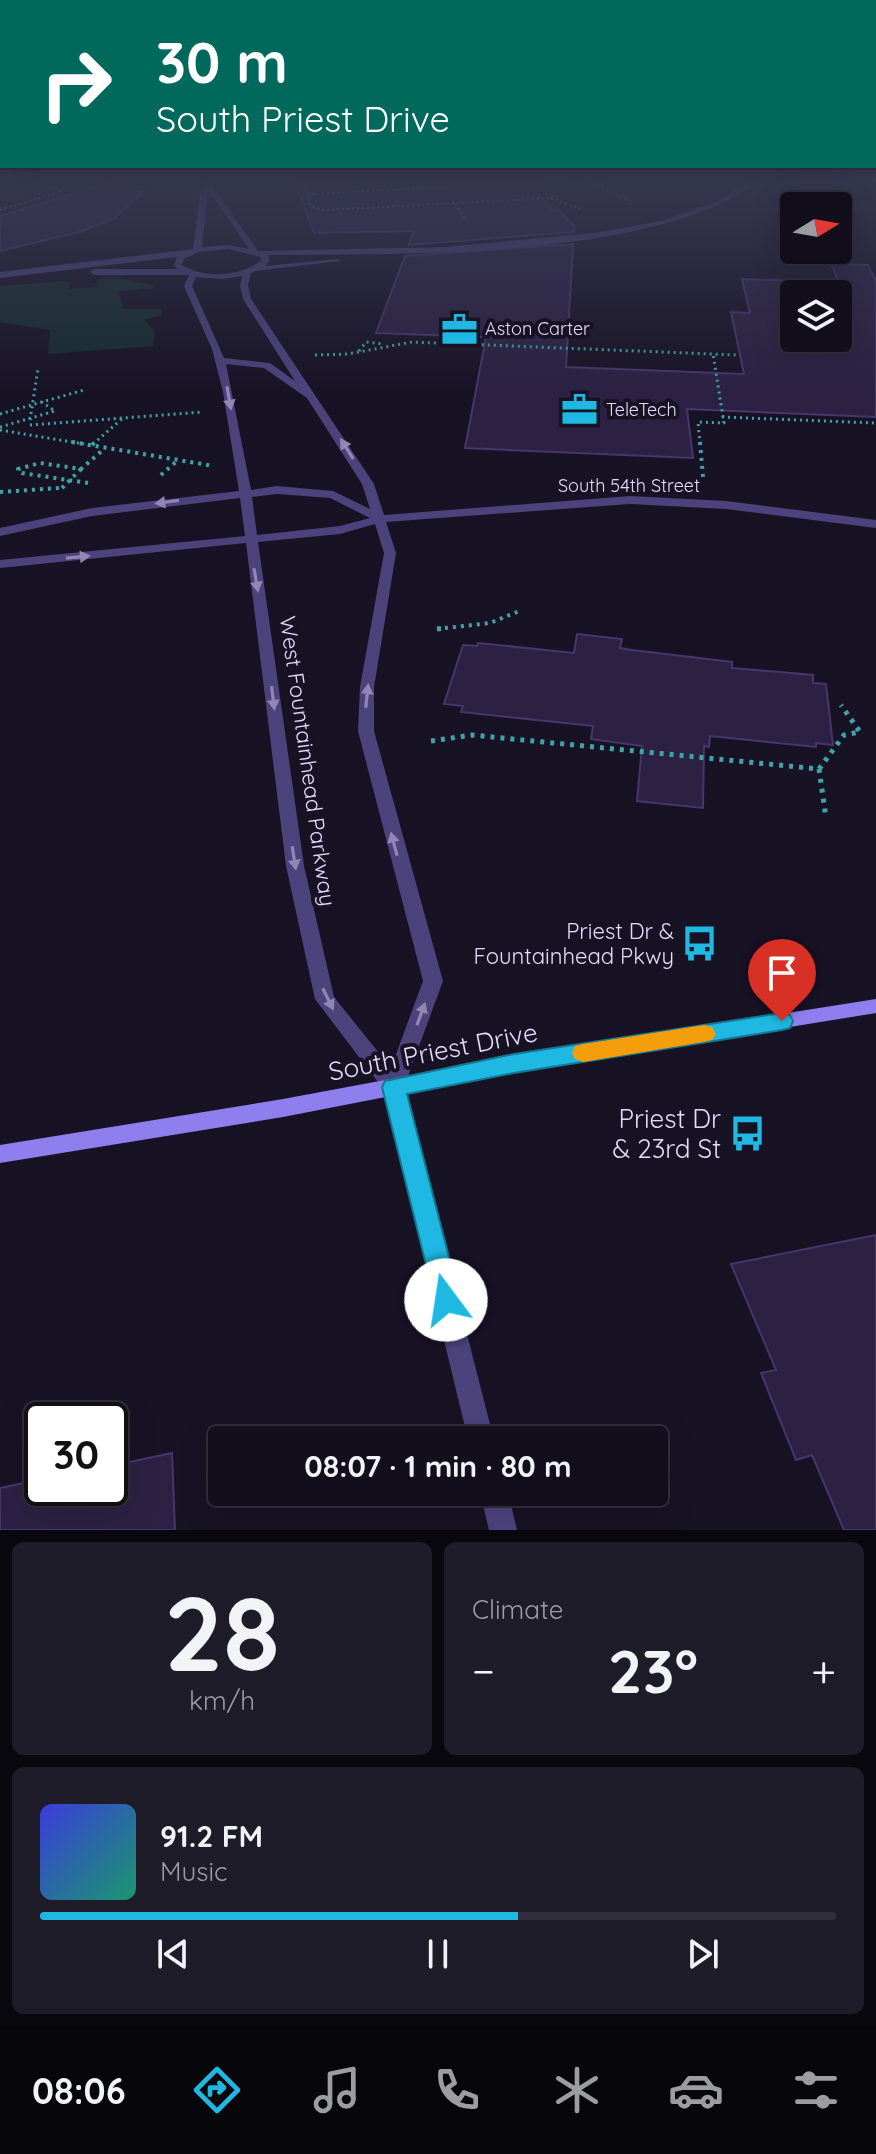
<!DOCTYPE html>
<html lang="en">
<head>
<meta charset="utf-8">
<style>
  :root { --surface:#120e1c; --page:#1f1c29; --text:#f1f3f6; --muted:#9c9ca3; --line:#312e3b; --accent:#1fb8e2 }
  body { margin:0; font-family:Quicksand,sans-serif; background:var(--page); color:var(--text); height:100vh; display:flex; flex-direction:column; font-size:30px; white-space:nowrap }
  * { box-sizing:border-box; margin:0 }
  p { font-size:26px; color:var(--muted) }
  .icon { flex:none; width:44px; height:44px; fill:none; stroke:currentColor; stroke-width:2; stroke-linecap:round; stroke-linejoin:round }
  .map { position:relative; height:1530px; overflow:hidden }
  .sheet { display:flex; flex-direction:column; gap:12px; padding:12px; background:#0a080f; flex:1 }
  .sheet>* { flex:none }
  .top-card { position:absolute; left:0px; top:0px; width:876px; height:168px; box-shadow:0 8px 32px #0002,0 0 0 2px var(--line); background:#00695c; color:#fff; overflow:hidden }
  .needle { width:52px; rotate:79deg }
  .fabs { position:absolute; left:780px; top:192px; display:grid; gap:16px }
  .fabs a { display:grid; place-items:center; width:72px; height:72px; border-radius:8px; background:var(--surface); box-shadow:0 8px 32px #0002,0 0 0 2px var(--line); font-size:40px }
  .speed { position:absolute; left:24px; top:1402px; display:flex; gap:16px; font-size:40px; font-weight:700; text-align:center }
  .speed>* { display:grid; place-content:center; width:104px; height:104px; border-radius:50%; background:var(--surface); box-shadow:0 8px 32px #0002,0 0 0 2px var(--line); line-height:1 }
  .speed .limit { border:4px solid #111; border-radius:12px; background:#fff; color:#111 }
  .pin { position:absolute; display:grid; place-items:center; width:68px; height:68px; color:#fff; margin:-82px -34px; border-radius:50% 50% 50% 0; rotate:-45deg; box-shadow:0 0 8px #0007 }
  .pin .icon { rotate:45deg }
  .me { position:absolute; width:88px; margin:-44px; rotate:346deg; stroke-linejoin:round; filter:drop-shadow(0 0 6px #0008) }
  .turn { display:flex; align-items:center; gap:28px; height:168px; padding:0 24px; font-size:36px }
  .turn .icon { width:104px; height:104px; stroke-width:2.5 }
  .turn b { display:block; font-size:56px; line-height:68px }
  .big { font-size:60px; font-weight:800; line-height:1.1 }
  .sheet .widget { flex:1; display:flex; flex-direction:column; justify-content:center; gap:12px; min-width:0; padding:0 28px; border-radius:12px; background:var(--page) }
  .sheet .dial { align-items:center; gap:0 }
  .dial b { font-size:104px; line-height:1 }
  .song { display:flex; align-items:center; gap:24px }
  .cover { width:96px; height:96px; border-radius:12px; background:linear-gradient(135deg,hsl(240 70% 55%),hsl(160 70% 35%)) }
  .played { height:8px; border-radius:4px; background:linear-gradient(90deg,var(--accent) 60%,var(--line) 60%) }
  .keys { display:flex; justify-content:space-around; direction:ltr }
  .heat { display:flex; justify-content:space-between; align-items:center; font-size:44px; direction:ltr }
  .sheet .tiles { flex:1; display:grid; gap:12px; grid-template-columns:1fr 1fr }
  .widget:last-child { grid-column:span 2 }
  .trip { position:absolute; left:208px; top:1426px; width:460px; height:80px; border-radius:8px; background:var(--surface); box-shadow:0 8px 32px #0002,0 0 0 2px var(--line); font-weight:800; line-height:80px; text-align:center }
  .tabs { display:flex; height:128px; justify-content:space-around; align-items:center; background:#07060b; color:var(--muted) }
  .tabs .icon { width:56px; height:56px }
  .tabs .on { color:var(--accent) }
  .tabs b { font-size:36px; color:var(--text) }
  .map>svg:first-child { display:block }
</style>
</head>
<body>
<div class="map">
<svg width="876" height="1530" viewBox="0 0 876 1530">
  <rect width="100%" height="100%" fill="#181225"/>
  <polygon fill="#162c2e" points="98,279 122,279 153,285 154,288 118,291 124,309 161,309 162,315 144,320 155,331 153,346 48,354 50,330 0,322 0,286 64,281 69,282 69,289 97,287"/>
  <g fill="#2c2143" stroke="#47366c" stroke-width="2" fill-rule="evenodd">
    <polygon points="294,179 523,179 553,211 556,208 574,226 574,232 409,245 414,231 314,233"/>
    <polygon points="105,184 143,192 115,218 80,232 0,251 0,216"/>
    <path d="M573,244L566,367L744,374L731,312L750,313L742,279L839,282L831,264L868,265L876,281V417L687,409L693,458L465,448L486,337L376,333L405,256ZM794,294H838V338H794Z"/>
    <polygon points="577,634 622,639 620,648 632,650 732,662 732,668 813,675 813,683 826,684 833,745 816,743 816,747 710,736 709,747 704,746 703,808 637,801 642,746 591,739 593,726 461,712 463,706 444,704 463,645 477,646 478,643 574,653"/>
    <polygon points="876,1235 876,1530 844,1530 812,1455 796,1460 761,1373 776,1370 731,1264"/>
    <polygon points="172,1453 175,1530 0,1530 0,1488 42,1479 42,1488 110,1488 110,1466"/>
  </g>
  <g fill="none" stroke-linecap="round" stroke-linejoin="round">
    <g stroke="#3fa4a9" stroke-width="2" stroke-dasharray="2 3" stroke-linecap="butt">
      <polyline points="302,179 308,193 314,194 307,198 311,206 325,210 551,198 557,188 539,182 542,179"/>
      <polyline points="570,183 597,186 605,179"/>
      <polyline points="597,186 632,201"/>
      <polyline points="312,194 539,182"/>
      <polyline points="551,198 580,209"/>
      <polyline points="455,204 465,219"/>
      <polyline points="0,210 62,191 23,179"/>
    </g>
    <g stroke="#3fa4a9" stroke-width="3" stroke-dasharray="2 4" stroke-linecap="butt">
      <polyline points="359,351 366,342 384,344"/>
      <polyline points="315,355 348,354 412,342 737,355"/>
      <polyline points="0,414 84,390"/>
      <polyline points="722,417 876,423"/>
      <polyline points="30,420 38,369"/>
      <polyline points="30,425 203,412"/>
      <polyline points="0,427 55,411 42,402"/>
      <polyline points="0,430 84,444"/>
      <polyline points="93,444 123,418"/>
      <polyline points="700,444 698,422 724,423 713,354"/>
    </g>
    <g stroke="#3fa4a9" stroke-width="4" stroke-dasharray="3 5" stroke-linecap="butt">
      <polyline points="72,442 214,466"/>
      <polyline points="700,442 703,477"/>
      <polyline points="92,445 95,442"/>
      <polyline points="161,475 178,460"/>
      <polyline points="88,483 22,473 18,469 40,463 81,469 105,448"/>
      <polyline points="62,488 81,469"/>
      <polyline points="0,492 59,488"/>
      <polyline points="437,629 490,623 522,610"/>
    </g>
    <g stroke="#3fa4a9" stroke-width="5" stroke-dasharray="4 6" stroke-linecap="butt">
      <polyline points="437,629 447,628"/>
      <polyline points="431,741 472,735 819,769 826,818"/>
      <polyline points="819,769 844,735 860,732 841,705"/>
    </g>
    <g fill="#4c437d" fill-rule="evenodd">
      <path d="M201,179H207L258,251L445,247L595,233L661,221L716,202L753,179H761C662,260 396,254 268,255L270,261L265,266L337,259L341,261L255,271L251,273L248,285L251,299L374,484L384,515L630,496L726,501L876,520V528L726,509L630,504L386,522L396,553L374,687V731L443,981L404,1087L494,1440H468L384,1090L315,999L286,866L246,543L0,568V560L245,536L240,498L92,516L0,536V528L92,508L239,491L223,392L212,349L184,286L189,275H94L90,272L94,269H178L174,266L177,257L0,278V272L193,249L200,194L203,183ZM208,189L249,249L229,245L202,247ZM229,249L260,257L262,260C239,277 206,279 182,265L184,259L199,252ZM242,276L240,285L243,299L295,381L270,363L224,358L192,286L196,277L222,279ZM226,364L264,368L307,398L362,484L370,509L333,491L277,486L251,490ZM277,494L330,498L370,518L340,526L257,535L252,497ZM375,524L384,553L360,687L358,731L423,981L391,1068L334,997L304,866L258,542L340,534Z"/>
      <polygon points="480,1492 508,1492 517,1530 489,1530"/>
    </g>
    <polygon fill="#8e7eee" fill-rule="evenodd" points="876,999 876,1013 514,1072 283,1117 0,1163 0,1145 283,1099 514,1056"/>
  </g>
  <defs><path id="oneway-solid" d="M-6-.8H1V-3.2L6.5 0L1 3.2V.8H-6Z" transform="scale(2)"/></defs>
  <g fill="#9087b5">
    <use href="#oneway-solid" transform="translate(229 398) rotate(80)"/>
    <use href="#oneway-solid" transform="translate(347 449) rotate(-122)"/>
    <use href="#oneway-solid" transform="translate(167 502) rotate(172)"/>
    <use href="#oneway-solid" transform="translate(78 557) rotate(-5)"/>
    <use href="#oneway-solid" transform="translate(256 580) rotate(80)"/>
    <use href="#oneway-solid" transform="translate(367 696) rotate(-84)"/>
    <use href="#oneway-solid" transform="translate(273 698) rotate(83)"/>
    <use href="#oneway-solid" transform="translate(394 844) rotate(-105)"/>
    <use href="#oneway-solid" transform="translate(294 858) rotate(81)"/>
    <use href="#oneway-solid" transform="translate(328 999) rotate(64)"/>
    <use href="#oneway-solid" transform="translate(421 1014) rotate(-70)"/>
  </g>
  <linearGradient id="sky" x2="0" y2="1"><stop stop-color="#0d0a14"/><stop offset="0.46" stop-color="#373951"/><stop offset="1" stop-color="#373951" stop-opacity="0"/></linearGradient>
  <rect width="876" height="393" fill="url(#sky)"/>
  <polygon fill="#1fb8e2" stroke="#147893" stroke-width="2" points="782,1013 790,1015 793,1021 790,1028 782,1030 514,1073 407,1094 460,1300 456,1309 446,1312 437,1309 382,1087 385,1081 514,1054"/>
  <polygon fill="#f59e0b" points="704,1025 712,1027 716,1034 712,1040 704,1042 583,1062 575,1059 572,1053 575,1046 583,1044"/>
  <defs>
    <symbol id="office-bare" viewBox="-9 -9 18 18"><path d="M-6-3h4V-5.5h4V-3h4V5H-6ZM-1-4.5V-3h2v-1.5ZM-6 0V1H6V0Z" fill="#1fb8e2" stroke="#181225" stroke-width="2.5" paint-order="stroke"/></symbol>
    <symbol id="bus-bare" viewBox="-9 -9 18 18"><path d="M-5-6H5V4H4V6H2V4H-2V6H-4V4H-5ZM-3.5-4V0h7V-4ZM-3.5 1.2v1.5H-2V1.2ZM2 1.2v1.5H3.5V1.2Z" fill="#1fb8e2" stroke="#181225" stroke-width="2.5" paint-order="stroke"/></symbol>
  </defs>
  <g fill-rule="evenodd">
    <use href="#office-bare" x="434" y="304" width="51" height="51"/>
    <use href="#office-bare" x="554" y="384" width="51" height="51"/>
    <use href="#bus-bare" x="674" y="918" width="51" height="51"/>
    <use href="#bus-bare" x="722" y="1108" width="51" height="51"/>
  </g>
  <g text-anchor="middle" stroke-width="8" stroke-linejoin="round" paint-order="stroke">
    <g font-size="18" fill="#e2dbfa" stroke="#181225" text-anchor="start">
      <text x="485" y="335">Aston Carter</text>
      <text x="606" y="416">TeleTech</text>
    </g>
    <g font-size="18" fill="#e2dbfa" stroke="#181225">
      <text x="629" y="492">South 54th Street</text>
    </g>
    <g font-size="22" fill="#e2dbfa" stroke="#181225">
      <text transform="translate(308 761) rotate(82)" y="8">West Fountainhead Parkway</text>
    </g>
    <g font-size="22" fill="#e2dbfa" stroke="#181225" text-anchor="end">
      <text x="674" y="939">Priest Dr &amp;<tspan x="674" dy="25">Fountainhead Pkwy</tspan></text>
    </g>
    <g font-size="26" fill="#e2dbfa" stroke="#181225">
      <text transform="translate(433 1052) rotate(-11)" y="9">South Priest Drive</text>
    </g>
    <g font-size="26" fill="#e2dbfa" stroke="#181225" text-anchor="end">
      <text x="721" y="1128">Priest Dr<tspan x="721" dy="30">&amp; 23rd St</tspan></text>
    </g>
  </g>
</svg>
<div class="fabs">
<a><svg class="needle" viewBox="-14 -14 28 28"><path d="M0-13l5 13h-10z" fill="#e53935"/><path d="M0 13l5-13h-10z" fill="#9c9ca3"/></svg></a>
<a><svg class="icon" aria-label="layers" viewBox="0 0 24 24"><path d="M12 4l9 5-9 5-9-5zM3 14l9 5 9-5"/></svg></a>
</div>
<div class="speed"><div class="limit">30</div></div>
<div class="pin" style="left:782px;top:1021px;background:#d93025"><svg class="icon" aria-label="arrive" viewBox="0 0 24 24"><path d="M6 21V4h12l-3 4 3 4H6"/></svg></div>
<svg class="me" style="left:446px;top:1300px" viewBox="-20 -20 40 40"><circle r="19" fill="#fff"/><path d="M0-13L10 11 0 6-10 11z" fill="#1fb8e2"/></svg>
<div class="trip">08:07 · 1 min · 80 m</div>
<div class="top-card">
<div class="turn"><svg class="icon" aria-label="right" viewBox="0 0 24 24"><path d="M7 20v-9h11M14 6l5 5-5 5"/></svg><div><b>30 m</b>South Priest Drive</div></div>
</div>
</div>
<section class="sheet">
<div class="tiles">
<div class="widget dial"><b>28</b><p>km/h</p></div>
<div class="widget"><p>Climate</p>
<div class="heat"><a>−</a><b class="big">23°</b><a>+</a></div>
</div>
<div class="widget">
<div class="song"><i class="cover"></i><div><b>91.2 FM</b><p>Music</p></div></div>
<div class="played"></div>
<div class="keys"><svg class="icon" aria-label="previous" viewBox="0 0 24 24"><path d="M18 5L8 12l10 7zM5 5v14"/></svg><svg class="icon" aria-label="pause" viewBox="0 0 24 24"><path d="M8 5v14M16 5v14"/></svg><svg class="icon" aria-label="next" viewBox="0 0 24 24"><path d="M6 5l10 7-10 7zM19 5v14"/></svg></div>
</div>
</div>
</section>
<nav class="tabs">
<b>08:06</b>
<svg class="icon on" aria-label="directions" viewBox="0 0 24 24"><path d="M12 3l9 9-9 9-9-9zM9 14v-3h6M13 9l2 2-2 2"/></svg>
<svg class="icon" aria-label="music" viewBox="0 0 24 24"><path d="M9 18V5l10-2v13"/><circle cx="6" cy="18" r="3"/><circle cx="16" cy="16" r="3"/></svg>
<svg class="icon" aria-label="phone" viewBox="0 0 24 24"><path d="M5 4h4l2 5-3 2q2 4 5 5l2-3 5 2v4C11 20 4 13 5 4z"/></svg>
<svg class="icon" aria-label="climate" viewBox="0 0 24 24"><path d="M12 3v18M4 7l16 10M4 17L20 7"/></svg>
<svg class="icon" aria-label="car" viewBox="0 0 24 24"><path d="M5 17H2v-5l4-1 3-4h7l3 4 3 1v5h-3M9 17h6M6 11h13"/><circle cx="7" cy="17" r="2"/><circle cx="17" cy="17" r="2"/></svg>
<svg class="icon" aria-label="filters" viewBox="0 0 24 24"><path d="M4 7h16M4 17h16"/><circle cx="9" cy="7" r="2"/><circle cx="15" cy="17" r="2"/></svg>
</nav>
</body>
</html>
